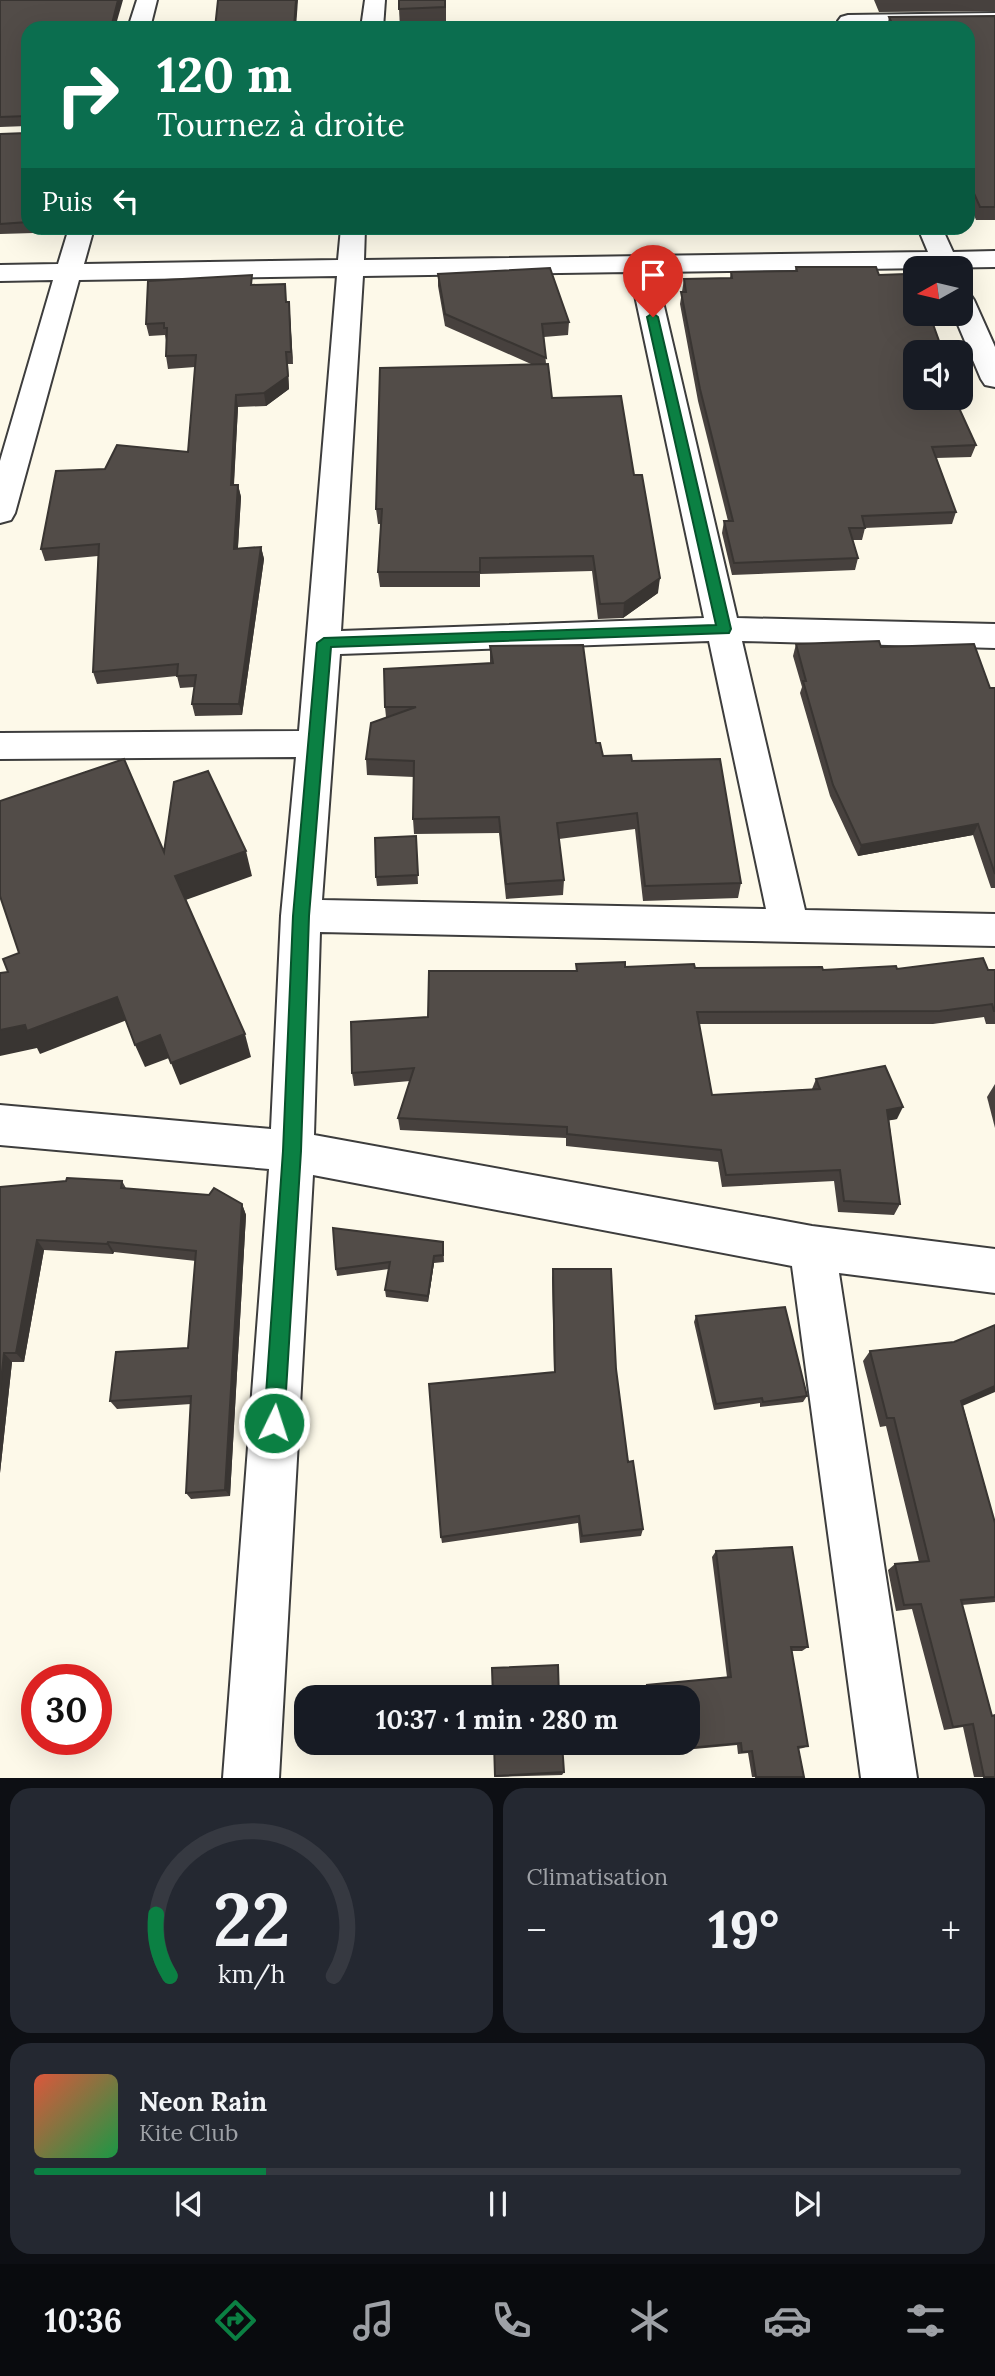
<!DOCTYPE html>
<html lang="fr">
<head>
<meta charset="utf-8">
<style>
  :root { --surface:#171b24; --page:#242831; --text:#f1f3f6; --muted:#9ea1a6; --line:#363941; --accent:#0b8043 }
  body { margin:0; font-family:Lora,serif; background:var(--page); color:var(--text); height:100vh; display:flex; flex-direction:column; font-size:26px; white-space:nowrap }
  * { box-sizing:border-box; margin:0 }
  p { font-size:23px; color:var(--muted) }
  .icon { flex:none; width:38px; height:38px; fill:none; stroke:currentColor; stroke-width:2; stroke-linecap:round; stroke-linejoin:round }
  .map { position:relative; height:1778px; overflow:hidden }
  .side { display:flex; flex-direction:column; gap:10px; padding:10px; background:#0d0f14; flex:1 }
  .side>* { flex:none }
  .hud { position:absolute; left:21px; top:21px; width:954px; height:214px; border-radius:21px; box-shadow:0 7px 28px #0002; background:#0b6e4f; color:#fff; overflow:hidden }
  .needle { width:46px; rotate:262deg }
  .controls { position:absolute; left:903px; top:256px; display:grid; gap:14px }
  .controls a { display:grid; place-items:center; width:70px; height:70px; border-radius:14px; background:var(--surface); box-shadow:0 7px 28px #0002; font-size:35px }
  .speed { position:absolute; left:21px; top:1664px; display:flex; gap:14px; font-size:35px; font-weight:700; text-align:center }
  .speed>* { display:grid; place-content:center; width:91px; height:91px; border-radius:50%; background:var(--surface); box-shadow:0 7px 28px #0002; line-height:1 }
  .speed .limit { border:10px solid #d22; background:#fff; color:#111 }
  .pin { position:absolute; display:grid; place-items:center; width:60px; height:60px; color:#fff; margin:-72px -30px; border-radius:50% 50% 50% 0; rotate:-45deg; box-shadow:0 0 7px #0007 }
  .pin .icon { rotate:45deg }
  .me { position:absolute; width:77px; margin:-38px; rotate:4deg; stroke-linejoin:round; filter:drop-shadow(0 0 5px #0008) }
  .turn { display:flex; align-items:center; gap:24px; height:147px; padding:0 21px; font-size:32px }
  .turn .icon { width:91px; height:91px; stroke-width:2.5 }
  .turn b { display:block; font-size:49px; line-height:60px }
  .then { display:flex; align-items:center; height:66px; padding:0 21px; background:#0003; gap:14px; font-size:26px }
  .big { font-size:52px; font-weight:800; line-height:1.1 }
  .side .tile { flex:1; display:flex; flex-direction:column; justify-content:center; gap:10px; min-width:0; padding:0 24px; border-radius:21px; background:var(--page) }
  .side .dial { align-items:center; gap:0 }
  .dial svg { height:182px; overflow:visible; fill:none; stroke:var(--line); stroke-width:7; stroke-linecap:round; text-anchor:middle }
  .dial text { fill:var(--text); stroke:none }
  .song { display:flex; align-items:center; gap:21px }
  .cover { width:84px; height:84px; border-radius:10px; background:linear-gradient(135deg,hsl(10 70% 55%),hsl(140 70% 35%)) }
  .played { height:7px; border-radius:4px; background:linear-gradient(90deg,var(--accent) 25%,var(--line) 25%) }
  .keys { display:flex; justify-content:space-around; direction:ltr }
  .heat { display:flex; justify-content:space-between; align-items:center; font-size:38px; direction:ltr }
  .side .tiles { flex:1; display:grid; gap:10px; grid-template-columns:1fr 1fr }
  .tile:last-child { grid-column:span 2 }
  .trip { position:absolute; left:294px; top:1685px; width:406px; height:70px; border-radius:21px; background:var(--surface); box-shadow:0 7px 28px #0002; font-weight:800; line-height:70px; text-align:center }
  .tabs { display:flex; height:112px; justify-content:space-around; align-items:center; background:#090b0e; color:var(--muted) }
  .tabs .icon { width:49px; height:49px }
  .tabs .on { color:var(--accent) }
  .tabs b { font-size:32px; color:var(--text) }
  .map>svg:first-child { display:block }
</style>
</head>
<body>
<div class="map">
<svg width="995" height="1778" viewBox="0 0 995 1778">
  <rect width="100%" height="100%" fill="#fdf9e9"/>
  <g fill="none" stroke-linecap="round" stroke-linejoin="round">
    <defs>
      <g id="minor">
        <polygon points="137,0 157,0 150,28 128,28"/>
        <polygon points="365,0 385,0 383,28 361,28"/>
        <polygon points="995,13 995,25 848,27 841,25 838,21 841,17 848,15"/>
        <path d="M69,228H94L84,264L338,260L341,228H365L364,260L928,252L918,228H942L953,252L995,251V267L656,272L737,618L995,624V648L742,641L805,910L995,914V946L320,932L314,1135L812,1226L995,1249V1293L839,1273L917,1778H861L792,1266L313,1175L279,1778H223L269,1169L0,1145V1105L271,1129L281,916L296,757L0,759V733L299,731L337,276L79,280L15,513L11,520L0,523V461L53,280L0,281V265L58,264ZM630,272L704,618L341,631L363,276ZM709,641L766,909L322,900L340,654Z"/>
        <polygon points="961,292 970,294 974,300 995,347 995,387 985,385 981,379 953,313 961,313"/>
      </g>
    </defs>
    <use href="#minor" stroke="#3d3d3d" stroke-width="4"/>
    <use href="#minor" fill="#fff" fill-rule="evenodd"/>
  </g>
  <g fill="#47413e">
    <polygon points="0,0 28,28 28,228 36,228 34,233 0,234 0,134 27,133 27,126 0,127"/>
    <polygon points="446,0 446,28 400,28 399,9"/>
    <polygon points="874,0 995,0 995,11 879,12"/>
    <polygon points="995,16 995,220 976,220 968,200 968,28 887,28 889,17"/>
    <polygon points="796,267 879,275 915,352 976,445 971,457 936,458 956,512 952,524 865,528 862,540 853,540 858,558 855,570 732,575 722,533 724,521 728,521 698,401 680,304 684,279 730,278 731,272 795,271"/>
    <polygon points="438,274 569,322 568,335 544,337 546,364 552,398 634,475 658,593 623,618 598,619 592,571 480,574 480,587 380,587 378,572 381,524 378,524 376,509 531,364 445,326 438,286"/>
    <polygon points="254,285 287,302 289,302 293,364 288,364 289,389 266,406 238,407 234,485 238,485 241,497 238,548 261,547 264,559 242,715 195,716 192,704 195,687 180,688 177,676 97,684 93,672 98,556 45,561 41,549 105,469 188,452 195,367 168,369 166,356 166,340 165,335 149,336 146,324"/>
    <polygon points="796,644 881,647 990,688 995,688 995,888 991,888 973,835 858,856 830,796 800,693 802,687 793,656"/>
    <polygon points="490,646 596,743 603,756 632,761 741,883 738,898 643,901 635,829 559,839 564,880 563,895 506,899 499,833 414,834 413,819 414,777 367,775 366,759 386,717 385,707 490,663"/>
    <polygon points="416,836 418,884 377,886 376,877"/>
    <polygon points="576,964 625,967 823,970 897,969 995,970 995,1024 986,1024 984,1017 933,1024 699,1024 712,1095 812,1089 816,1079 897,1119 889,1120 900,1204 894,1215 838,1212 834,1181 722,1187 718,1162 566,1146 566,1138 400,1130 398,1118 410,1081 354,1086 352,1073 428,1017 576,971"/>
    <polygon points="995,1084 995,1128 987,1097"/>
    <polygon points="122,1181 126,1188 242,1204 246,1215 230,1496 191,1499 186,1493 191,1404 117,1409 110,1401 188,1348 196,1261 114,1252 113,1254 44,1250 24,1362 12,1362 0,1473 0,1187"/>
    <polygon points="443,1242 444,1262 434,1263 428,1302 386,1297 385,1290 389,1269 337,1276 336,1269"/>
    <polygon points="553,1269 616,1369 628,1462 643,1529 641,1536 580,1543 578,1523 442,1543 441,1537 554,1372 552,1278"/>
    <polygon points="696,1316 807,1396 803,1402 760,1407 760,1403 714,1410 694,1322"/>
    <polygon points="870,1351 963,1406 995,1523 995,1602 962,1605 995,1777 974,1777 963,1727 944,1730 912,1609 896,1611 888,1570 895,1564 919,1562 886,1426 880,1427 863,1361"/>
    <polygon points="716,1551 808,1647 802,1651 792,1651 808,1746 803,1748 798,1749 804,1777 752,1777 748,1753 738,1754 737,1745 652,1753 651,1743 688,1743 688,1698 646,1698 644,1688 647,1685 727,1677 712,1557"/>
    <polygon points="494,1743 564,1772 562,1775 495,1777"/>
  </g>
  <g fill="#393532">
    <polygon points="118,0 123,0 115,28 111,28"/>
    <polygon points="296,0 298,0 296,28 294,28"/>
    <polygon points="289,302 290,314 293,364 291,352"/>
    <polygon points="286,352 289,389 266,406 264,393"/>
    <polygon points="236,395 238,407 233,497 231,485"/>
    <polygon points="238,485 241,497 237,561 234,549"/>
    <polygon points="261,547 264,559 242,715 239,704"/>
    <polygon points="660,578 658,593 623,618 624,603"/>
    <polygon points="978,824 973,835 858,856 861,845"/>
    <polygon points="246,851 252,876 183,901 175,876"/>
    <polygon points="117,997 127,1020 40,1054 37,1048 0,1056 0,1030"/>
    <polygon points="245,1034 251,1057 180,1085 171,1063"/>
    <polygon points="160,1035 169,1058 145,1067 135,1045"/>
    <polygon points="903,1107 897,1119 881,1122 887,1110"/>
    <polygon points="242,1204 246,1215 230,1496 225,1490"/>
    <polygon points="37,1240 44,1250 24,1362 16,1353"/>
    <polygon points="108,1242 114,1252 113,1254 107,1244"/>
    <polygon points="434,1256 434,1263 428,1302 428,1296"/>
    <polygon points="4,1353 12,1362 0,1473 0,1391"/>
    <polygon points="995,1386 995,1392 953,1410 961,1401"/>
  </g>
  <g fill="#524c48" stroke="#393532" stroke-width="2">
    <polygon points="0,0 118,0 111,28 28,28 28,222 0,224 0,134 27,133 27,116 0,117"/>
    <polygon points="218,0 296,0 294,28 215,28"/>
    <polygon points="399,0 445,0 445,7 399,9"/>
    <polygon points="995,16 995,207 980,207 968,180 968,28 894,28 889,17"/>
    <polygon points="796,267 876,267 879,275 906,274 915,298 915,313 929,313 943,352 915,352 915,397 954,397 976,445 932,447 956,512 862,516 865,528 849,528 858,558 734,563 724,521 733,521 700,389 681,292 686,292 684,279 732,278 731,272 797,271"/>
    <polygon points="550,268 569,322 542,324 546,358 445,314 438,274"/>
    <polygon points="252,275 251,285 285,284 286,302 289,302 291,352 286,352 288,376 264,393 236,395 231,485 238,485 234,549 261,547 239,704 192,704 196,675 177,676 178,664 93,672 99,544 41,549 56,471 105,469 117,445 188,452 196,355 166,356 167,328 164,328 164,323 146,324 148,281"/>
    <polygon points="548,364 552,398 621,396 634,475 642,475 660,578 624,603 600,604 593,556 480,558 480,572 378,572 382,509 376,509 380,368"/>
    <polygon points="879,641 881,647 974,644 990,688 995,688 995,874 978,824 861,845 833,785 803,681 806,681 796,644"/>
    <polygon points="583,645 596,743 600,743 603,756 631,755 632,761 720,759 741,883 645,886 637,813 557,823 564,880 506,884 499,817 413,819 414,761 366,759 371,723 416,707 385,707 384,669 493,663 490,646"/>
    <polygon points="124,759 164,852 174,782 208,771 246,851 175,876 245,1034 171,1063 160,1035 135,1045 117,997 27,1031 25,1025 0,1030 0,973 8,972 3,959 19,953 0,896 0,801"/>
    <polygon points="416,836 418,875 376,877 375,838"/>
    <polygon points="983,958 988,970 995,970 995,1011 994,1011 992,1004 940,1011 697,1012 712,1095 820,1089 816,1079 885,1066 903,1107 887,1110 900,1204 844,1201 840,1170 726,1175 721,1150 567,1134 567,1127 398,1118 414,1068 352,1073 351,1022 428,1017 429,971 577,971 576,964 625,962 625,967 694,964 695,968 822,967 823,970 896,966 897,969"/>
    <polygon points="67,1178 122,1181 121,1188 209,1195 214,1188 242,1204 225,1490 186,1493 191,1396 110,1401 116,1352 188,1348 196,1251 108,1242 107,1244 37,1240 16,1353 4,1353 0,1391 0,1187 66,1181"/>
    <polygon points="333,1228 443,1242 443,1255 434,1256 428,1296 385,1290 390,1262 336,1269"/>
    <polygon points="553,1269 611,1269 616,1369 628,1462 633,1461 643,1529 582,1536 579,1516 441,1537 429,1384 555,1372"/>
    <polygon points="785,1307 807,1396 763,1402 762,1398 716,1404 696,1316"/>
    <polygon points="995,1325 995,1386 961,1401 995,1523 995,1597 961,1600 992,1716 995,1715 995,1777 984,1777 973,1724 953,1727 921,1604 904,1605 895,1564 929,1561 894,1418 887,1418 870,1351 954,1342"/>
    <polygon points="792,1547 808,1647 791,1647 808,1746 798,1747 804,1777 756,1777 752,1751 742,1752 741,1743 655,1751 654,1743 688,1743 688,1698 649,1698 647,1685 731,1677 716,1551"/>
    <polygon points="558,1665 559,1698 493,1698 492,1668"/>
    <polygon points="494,1743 562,1743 564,1772 495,1776"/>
  </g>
  <polygon fill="#0b8043" stroke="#07532c" stroke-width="2" points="653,313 658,317 731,629 729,633 331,647 309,916 301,1151 284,1423 281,1431 274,1434 267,1431 264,1423 283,1151 293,916 317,643 324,638 716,625 647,317"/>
</svg>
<div class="controls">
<a><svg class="needle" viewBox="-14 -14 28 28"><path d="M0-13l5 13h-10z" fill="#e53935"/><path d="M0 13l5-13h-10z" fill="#9ea1a6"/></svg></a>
<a><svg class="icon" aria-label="sound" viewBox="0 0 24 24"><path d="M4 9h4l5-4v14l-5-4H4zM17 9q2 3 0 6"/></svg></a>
</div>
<div class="speed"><div class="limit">30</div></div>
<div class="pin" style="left:653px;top:317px;background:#d93025"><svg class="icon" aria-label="arrive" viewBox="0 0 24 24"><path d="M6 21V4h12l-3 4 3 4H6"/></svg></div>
<svg class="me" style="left:274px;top:1423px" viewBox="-20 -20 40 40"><circle r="17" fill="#0b8043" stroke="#fff" stroke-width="3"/><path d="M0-11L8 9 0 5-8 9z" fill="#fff"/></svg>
<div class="trip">10:37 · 1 min · 280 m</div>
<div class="hud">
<div class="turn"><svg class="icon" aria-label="right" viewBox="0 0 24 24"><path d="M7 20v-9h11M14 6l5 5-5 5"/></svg><div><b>120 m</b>Tournez à droite</div></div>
<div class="then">Puis<svg class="icon" aria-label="left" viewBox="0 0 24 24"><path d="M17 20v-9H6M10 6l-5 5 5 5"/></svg></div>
</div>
</div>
<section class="side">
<div class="tiles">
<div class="tile dial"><svg viewBox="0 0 100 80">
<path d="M14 69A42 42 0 1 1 86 69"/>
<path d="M14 69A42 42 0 0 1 8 42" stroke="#0b8043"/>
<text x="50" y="56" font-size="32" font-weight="700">22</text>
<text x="50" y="72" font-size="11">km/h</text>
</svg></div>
<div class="tile"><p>Climatisation</p>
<div class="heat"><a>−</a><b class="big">19°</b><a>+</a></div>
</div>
<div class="tile">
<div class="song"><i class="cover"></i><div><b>Neon Rain</b><p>Kite Club</p></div></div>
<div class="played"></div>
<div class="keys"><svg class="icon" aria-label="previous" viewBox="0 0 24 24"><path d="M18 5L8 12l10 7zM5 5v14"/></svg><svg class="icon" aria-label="pause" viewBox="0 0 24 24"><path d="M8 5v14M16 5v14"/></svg><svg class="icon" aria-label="next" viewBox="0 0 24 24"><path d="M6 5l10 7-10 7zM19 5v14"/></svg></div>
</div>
</div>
</section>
<nav class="tabs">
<b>10:36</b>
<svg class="icon on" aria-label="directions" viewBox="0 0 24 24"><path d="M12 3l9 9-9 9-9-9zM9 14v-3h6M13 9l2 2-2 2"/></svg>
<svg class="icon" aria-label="music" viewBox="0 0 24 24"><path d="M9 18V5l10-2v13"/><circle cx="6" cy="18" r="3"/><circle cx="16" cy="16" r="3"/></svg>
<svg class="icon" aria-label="phone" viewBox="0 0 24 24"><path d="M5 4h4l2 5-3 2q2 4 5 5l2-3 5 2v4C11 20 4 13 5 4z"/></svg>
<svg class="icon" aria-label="climate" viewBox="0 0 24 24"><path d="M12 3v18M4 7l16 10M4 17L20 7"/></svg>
<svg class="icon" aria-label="car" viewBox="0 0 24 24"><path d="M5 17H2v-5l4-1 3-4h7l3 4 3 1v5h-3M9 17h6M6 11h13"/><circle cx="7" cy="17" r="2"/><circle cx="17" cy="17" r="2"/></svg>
<svg class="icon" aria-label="filters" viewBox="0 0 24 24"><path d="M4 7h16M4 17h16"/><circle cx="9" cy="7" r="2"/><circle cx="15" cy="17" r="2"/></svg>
</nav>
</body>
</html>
